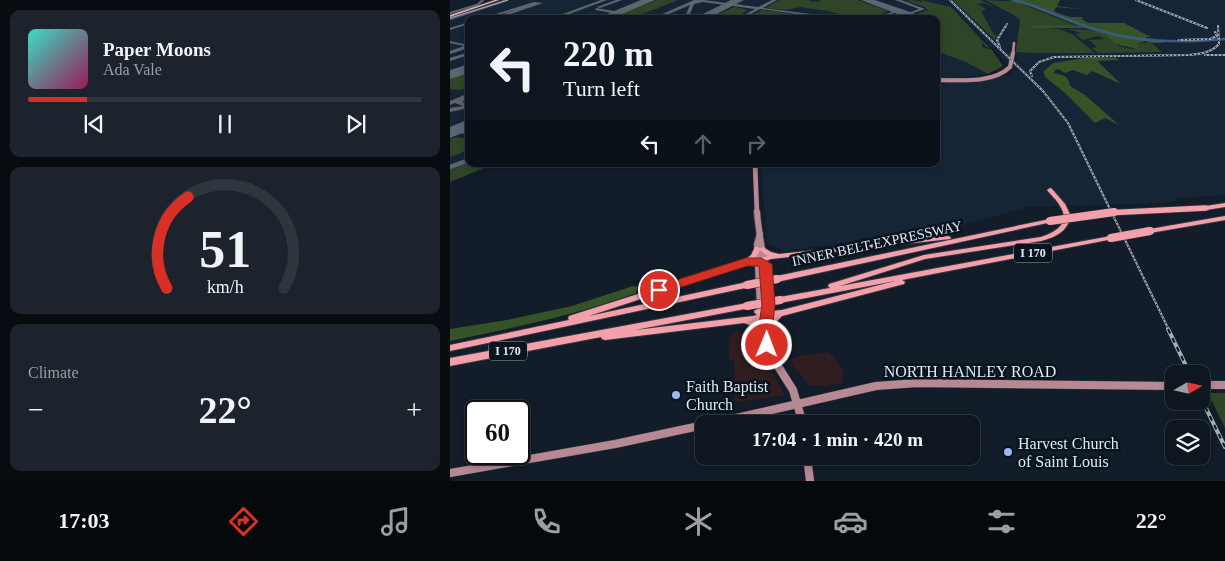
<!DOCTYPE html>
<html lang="en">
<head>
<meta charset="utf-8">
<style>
  :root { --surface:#0e161f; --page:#1c232c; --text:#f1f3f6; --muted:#9b9fa4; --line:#2e353d; --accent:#d93025 }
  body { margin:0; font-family:Georgia,serif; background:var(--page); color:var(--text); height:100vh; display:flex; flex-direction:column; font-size:19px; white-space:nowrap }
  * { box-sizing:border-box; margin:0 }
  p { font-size:16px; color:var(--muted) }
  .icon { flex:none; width:28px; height:28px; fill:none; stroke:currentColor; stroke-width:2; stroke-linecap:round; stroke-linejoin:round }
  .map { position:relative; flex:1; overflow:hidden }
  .details { display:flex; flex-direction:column; gap:10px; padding:10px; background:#080c11; width:450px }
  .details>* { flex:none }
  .top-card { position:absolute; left:15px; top:15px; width:475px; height:152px; border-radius:10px; box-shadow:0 2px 8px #0003,0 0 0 1px var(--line); background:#0e161f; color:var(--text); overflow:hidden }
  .needle { width:32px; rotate:81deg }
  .fabs { position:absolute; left:715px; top:365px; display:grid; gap:10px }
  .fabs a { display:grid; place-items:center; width:45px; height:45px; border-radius:10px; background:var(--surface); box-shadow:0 2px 8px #0003,0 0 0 1px var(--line); font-size:25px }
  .speed { position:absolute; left:15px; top:400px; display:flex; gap:10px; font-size:25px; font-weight:700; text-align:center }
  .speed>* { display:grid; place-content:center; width:65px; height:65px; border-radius:50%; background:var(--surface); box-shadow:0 2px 8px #0003,0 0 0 1px var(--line); line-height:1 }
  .speed .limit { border:2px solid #111; border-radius:8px; background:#fff; color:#111 }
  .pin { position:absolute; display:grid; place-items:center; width:42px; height:42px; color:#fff; margin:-21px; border:2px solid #fff; border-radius:50%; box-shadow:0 1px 5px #0007 }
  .me { position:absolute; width:55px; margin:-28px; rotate:1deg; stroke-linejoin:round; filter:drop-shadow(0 0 4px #0008) }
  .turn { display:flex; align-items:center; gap:18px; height:105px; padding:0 15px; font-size:22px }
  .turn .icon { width:65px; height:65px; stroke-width:2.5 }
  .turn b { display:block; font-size:35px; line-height:42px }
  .lanes { display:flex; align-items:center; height:48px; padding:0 15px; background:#0003; justify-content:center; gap:25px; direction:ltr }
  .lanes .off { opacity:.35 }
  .big { font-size:38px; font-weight:700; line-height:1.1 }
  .details .card { flex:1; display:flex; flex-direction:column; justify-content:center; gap:8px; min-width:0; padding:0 18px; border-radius:10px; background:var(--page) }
  .details .dial { align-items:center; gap:0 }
  .dial svg { height:130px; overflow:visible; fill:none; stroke:var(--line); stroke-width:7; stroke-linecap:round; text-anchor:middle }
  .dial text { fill:var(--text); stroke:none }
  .song { display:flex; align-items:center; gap:15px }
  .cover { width:60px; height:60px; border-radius:8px; background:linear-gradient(135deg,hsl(170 70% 55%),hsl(330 70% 35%)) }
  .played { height:5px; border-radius:2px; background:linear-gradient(90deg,var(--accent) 15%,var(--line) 15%) }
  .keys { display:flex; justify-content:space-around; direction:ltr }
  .heat { display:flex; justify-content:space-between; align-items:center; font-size:28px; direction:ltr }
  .trip { position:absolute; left:245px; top:415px; width:285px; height:50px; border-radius:10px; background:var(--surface); box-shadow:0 2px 8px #0003,0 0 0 1px var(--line); font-weight:700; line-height:50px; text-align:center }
  .tabs { display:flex; height:80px; justify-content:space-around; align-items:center; background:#06090c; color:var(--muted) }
  .tabs .icon { width:35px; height:35px }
  .tabs .active { color:var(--accent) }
  .tabs b { font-size:22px; color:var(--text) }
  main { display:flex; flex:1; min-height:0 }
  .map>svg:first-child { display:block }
</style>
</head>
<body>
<main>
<section class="details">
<div class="card">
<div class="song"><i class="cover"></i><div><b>Paper Moons</b><p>Ada Vale</p></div></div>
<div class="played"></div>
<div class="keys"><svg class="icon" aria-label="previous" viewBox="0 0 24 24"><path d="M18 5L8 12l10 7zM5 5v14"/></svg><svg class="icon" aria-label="pause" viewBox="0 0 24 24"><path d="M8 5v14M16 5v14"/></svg><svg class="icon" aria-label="next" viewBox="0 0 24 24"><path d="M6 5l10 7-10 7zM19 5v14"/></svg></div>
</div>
<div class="card dial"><svg viewBox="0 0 100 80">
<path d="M14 69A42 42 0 1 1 86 69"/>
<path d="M14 69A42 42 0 0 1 27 13" stroke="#d93025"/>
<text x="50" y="56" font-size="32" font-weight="700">51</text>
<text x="50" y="72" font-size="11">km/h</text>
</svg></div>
<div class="card"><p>Climate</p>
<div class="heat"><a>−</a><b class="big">22°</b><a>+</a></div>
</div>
</section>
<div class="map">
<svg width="775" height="481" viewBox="0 0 775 481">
  <rect width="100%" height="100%" fill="#121d29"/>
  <g fill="#301d20">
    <polygon points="296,331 305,334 309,349 335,395 288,402 285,401 284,360 279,360 279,340 282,333"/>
    <polygon points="379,352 392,369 393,383 373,386 359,385 339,361 348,356"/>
  </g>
  <polygon fill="#162536" points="52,0 775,0 775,195 726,198 726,201 710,203 577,207 493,230 333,251 317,243 311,164 486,164 486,82 559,75 565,70 510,16 539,47 538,48 541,49 542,52 553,65 550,69 533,75 486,79 486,19 19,19 19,157 0,165 0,17"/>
  <g fill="#304527">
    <polygon points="207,0 228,0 180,19 157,19"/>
    <polygon points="329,0 360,0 359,1 368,2 371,0 408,0 438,11 432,14 388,14 378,11 385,8 377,11 350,7 335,10 316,8"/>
    <polygon points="462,0 473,2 471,0 501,7 531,39 529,39 532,40 539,47 536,47 531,41 533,48 541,49 553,66 538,74 516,62 486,51 486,19 440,18 459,17 478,10 475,7 456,1"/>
    <polygon points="503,0 530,0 548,9 533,3 527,4 536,9 531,11 544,35 548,36 545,38 546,41"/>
    <path d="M535,0L567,2L629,27L596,25L589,26C610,32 633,26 654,34C659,36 661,42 665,44C670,48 686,50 692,48L686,47L691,46L687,44L700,42L712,52L648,53L642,48L647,47L639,40L656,39L648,36L633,40L625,34L631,33L622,30L609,29L622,34L645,53H585L566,52L570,20L564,15Z"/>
    <polygon points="285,7 298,10 283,19 256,19"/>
    <polygon points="312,10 344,14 345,16 435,16 439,19 360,19 324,14 310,19 317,14 308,19 294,19"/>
    <polygon points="19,71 19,87 10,90 0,89 0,78"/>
    <polygon points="6,137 19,139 19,150 0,157 0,139"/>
    <polygon points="19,161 19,164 44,164 0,182 0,169"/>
    <polygon points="758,393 775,393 775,428"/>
  </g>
  <g fill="#365328">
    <polygon points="562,0 575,3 565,0 610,0 607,6 638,10 607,7 604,10 605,12 620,17 633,17 632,19 638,23 674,23 701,37 696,37 696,38 711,40 710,42 716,43 702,43 695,41 687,44 692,45 687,47 693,49 687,49 665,44 656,35 634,28 581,28 580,26 596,25 629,26 577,5 557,1"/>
    <path d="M635,58H666L669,60L647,61L671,84L642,71L637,75L623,70L615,73L608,69L605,70L604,73C613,75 619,76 620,86L635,95L669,125L655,118L645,123L614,92L596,78L593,72L603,63Z"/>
    <path d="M183,286L188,287L186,293C126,315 63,328 0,341V329L57,320L122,306Z"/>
  </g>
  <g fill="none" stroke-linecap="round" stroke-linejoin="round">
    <path stroke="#375b82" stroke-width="2.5" d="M564,0C593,7 619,22 648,30C689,43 732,43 775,39"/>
    <g fill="#5c6570" fill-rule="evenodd">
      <polygon points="151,0 157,0 106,19 99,19"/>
      <polygon points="166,0 172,0 150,8 147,7"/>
      <polygon points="244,0 254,0 308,7 322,0 327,0 313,8 369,15 436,14 442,12 439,9 441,8 447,12 436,16 369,17 310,9 292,19 286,19 305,9 253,2 244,4 238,19 234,19 240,5 207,19 201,19"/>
      <polygon points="445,0 451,0 475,9 461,14 452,14 452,12 461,12 469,9"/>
      <polygon points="84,2 93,3 46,19 39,19 68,9 36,19 29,19"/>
      <polygon points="146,8 164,11 166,12 163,15 161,14 162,13 145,10"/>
      <polygon points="19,22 19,24 0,30 0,28"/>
      <polygon points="0,41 19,45 19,48 0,54 0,51 14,46 0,43"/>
      <polygon points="19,52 19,55 0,61 0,58"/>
      <polygon points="19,93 19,97 12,102 19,103 18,108 0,112 0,108 13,106 5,103 0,105 0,101"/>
      <polygon points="19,122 19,126 8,129 19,131 19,135 0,131 1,127"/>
    </g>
    <g fill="#5c6570" fill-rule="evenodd">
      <polygon points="191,0 205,0 160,19 145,19"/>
      <polygon points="281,0 294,0 257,19 243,19"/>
      <polygon points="411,0 425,0 463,13 464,15 459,18 455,17"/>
      <polygon points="19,64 19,73 0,79 0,70"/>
      <polygon points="19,119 19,130 0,138 0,127"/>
    </g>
    <defs>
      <g id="minor-far1">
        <polyline points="0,13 27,5 33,0"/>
        <polyline points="0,19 57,0"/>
      </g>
      <polyline id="minor" points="0,167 19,160"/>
      <polyline id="major-far4" points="563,54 564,43"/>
      <path id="major-far3" d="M486,80C508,80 543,84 560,67L563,53"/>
      <polyline id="major-far2" points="305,164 307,213"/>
      <g id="major-far1">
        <path d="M307,212C310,252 324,290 315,330"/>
        <polyline points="310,234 307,244 311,330"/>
      </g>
      <g id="major">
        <polyline points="311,329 319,352 343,390 353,424"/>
        <polyline points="314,337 316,329"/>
        <polyline points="751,385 775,385"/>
        <polyline points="260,424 426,386 467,383 724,386"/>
        <polyline points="357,456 360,481"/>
        <polyline points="0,473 165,444 254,425"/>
      </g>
      <g id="highway">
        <polygon points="45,0 49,0 0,17 0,15"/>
        <path d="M600,188L602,189L615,204L621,216C617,232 606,237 591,241L475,259L390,286L661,236L664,238L663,239L452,280L455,282L454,284L332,316L320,328L317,329L314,327L310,329L294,323L155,340L152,339L151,337L0,366V358L297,303L300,304L301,306L300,308L185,330L303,316L307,315L304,312L305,310C310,309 313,310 318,309L321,311L332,310L445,281L330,303L327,302L326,300L327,298L330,297L380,288L378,286L379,284L474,255L591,237C606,232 621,223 610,206C607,200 601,195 597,190ZM317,317H321L314,325L306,321Z"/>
        <polygon points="775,203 775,207 756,210 753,208 756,206"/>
        <polygon points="775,216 775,220 700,233 697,231 700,229"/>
        <polygon points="600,219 602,220 603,221 602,222 327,282 324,281 323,279 324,277 327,276"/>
        <path d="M498,236L500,237L501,238L500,239L321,259L316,261L320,264L316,266L305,263L297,264L139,316L297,282L300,283L301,285L300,287L0,351V345L119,320L118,318L119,316L295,260L301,255L305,247H307L310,248L313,247L321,252L329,254ZM310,250L317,256L309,259H305Z"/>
      </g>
    </defs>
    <use href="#minor-far1" stroke="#323842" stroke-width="2.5"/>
    <use href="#minor" stroke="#323842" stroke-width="5"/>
    <use href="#major-far4" stroke="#323842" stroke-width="3"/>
    <use href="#major-far3" stroke="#323842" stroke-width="5"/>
    <use href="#major-far2" stroke="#323842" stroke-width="5.5"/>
    <use href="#major-far1" stroke="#323842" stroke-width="8"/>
    <use href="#major" stroke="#323842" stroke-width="9"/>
    <use href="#highway" stroke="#323842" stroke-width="2"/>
    <use href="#minor-far1" stroke="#596674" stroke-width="2"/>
    <use href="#minor" stroke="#596674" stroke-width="4"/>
    <use href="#major-far4" stroke="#b68994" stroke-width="2.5"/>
    <use href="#major-far3" stroke="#b68994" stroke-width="4"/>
    <use href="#major-far2" stroke="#b68994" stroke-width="4.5"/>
    <use href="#major-far1" stroke="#b68994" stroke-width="6"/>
    <use href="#major" stroke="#b68994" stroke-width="8"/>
    <use href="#highway" fill="#f4a0aa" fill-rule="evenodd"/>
    <polyline stroke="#a5adb7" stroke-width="1" points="0,18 58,0"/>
    <defs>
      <g id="rail-far1">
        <polyline points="500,0 593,91 618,123 719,330"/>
        <polyline points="686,0 757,28"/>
        <polyline points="729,40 760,39 767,36 765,32"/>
        <polyline points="550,47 547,40 557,24"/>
        <polyline points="755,55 775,55"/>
        <path d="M582,76L580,71L589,62L604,57L738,55C750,54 761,53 769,44L768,26"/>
      </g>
      <g id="rail">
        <polyline points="718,329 740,374"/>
        <polyline points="751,398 775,447"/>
      </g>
    </defs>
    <use href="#rail-far1" stroke="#a5adb7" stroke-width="2"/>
    <use href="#rail" stroke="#a5adb7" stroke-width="4"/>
    <use href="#rail-far1" stroke="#09141f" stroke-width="1" stroke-dasharray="2" stroke-linecap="butt"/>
    <use href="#rail" stroke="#09141f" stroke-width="2" stroke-dasharray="5" stroke-linecap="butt"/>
    <defs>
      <polyline id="highway-bridge-far1" points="655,213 756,208"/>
      <g id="highway-bridge">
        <polyline points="600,221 664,212"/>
        <polyline points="661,238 700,231"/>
        <polyline points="297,285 327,279"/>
        <polyline points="297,306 330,300"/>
      </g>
    </defs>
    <use href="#highway-bridge-far1" stroke="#323842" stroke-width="7" stroke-linecap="butt"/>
    <use href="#highway-bridge" stroke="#323842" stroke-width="9" stroke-linecap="butt"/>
    <use href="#highway-bridge-far1" stroke="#f4a0aa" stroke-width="5.5"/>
    <use href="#highway-bridge" stroke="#f4a0aa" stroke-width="8"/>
  </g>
  <polygon fill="#d93025" stroke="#8d1f18" points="296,258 311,258 322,264 325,305 321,338 324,345 322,349 317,350 312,349 307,338 312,305 309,266 297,266 209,294 203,290 205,287"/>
  <g fill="#9bb5fd" stroke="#09141f" stroke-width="2">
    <circle cx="226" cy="395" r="5"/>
    <circle cx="558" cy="452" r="5"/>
  </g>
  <g text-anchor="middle" stroke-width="5" stroke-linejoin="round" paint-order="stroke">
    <g fill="#09141f" stroke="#a0a8b2" stroke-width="1">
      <rect x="564" y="243.5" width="38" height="19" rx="4"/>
      <rect x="39" y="341.5" width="38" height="19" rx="4"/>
    </g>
    <g font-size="12" font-weight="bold" fill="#e1e8f1">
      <text x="583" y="257">I 170</text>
      <text x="58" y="355">I 170</text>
    </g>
    <g font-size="14" fill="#e1e8f1" stroke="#09141f">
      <text transform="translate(427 243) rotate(-12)" y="5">INNER BELT EXPRESSWAY</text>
    </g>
    <g font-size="16" fill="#e1e8f1" stroke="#09141f">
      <text x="520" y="377">NORTH HANLEY ROAD</text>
    </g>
    <g font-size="16" fill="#e1e8f1" stroke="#09141f" text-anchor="start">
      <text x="236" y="392">Faith Baptist<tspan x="236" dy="18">Church</tspan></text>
      <text x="568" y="449">Harvest Church<tspan x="568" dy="18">of Saint Louis</tspan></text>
    </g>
  </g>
</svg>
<div class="fabs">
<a><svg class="needle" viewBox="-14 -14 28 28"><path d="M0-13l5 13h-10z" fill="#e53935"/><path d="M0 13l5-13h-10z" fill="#9b9fa4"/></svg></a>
<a><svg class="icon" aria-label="layers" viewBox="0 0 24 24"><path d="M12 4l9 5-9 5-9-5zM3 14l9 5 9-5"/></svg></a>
</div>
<div class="speed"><div class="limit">60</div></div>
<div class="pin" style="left:209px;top:290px;background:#d93025"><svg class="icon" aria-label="arrive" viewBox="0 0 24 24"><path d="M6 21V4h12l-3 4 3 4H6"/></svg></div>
<svg class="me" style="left:317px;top:345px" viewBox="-20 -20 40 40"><circle r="17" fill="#d93025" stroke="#fff" stroke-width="3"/><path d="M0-11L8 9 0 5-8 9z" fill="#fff"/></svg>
<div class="trip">17:04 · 1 min · 420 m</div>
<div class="top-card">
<div class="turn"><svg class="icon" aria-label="left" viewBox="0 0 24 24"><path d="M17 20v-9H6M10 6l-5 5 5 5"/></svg><div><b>220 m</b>Turn left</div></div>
<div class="lanes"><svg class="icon" aria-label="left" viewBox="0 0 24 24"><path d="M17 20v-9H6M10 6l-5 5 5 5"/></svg><svg class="icon off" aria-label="ahead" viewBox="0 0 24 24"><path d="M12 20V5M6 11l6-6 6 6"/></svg><svg class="icon off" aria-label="right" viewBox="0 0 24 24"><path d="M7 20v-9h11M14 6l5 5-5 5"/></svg></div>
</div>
</div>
</main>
<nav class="tabs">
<b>17:03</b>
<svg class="icon active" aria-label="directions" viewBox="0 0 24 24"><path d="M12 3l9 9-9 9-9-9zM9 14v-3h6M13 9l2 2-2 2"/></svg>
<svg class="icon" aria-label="music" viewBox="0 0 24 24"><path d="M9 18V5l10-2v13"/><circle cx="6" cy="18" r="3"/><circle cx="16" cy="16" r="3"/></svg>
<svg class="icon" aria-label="phone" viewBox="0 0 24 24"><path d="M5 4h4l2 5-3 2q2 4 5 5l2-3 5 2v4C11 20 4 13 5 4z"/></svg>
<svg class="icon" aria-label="climate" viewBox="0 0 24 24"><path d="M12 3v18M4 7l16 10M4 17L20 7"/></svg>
<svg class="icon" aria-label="car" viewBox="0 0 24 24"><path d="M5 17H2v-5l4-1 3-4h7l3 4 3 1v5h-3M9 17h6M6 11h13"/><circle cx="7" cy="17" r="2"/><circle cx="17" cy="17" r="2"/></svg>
<svg class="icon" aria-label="filters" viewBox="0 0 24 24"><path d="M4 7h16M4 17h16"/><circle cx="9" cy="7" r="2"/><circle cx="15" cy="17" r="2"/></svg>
<b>22°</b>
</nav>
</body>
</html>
